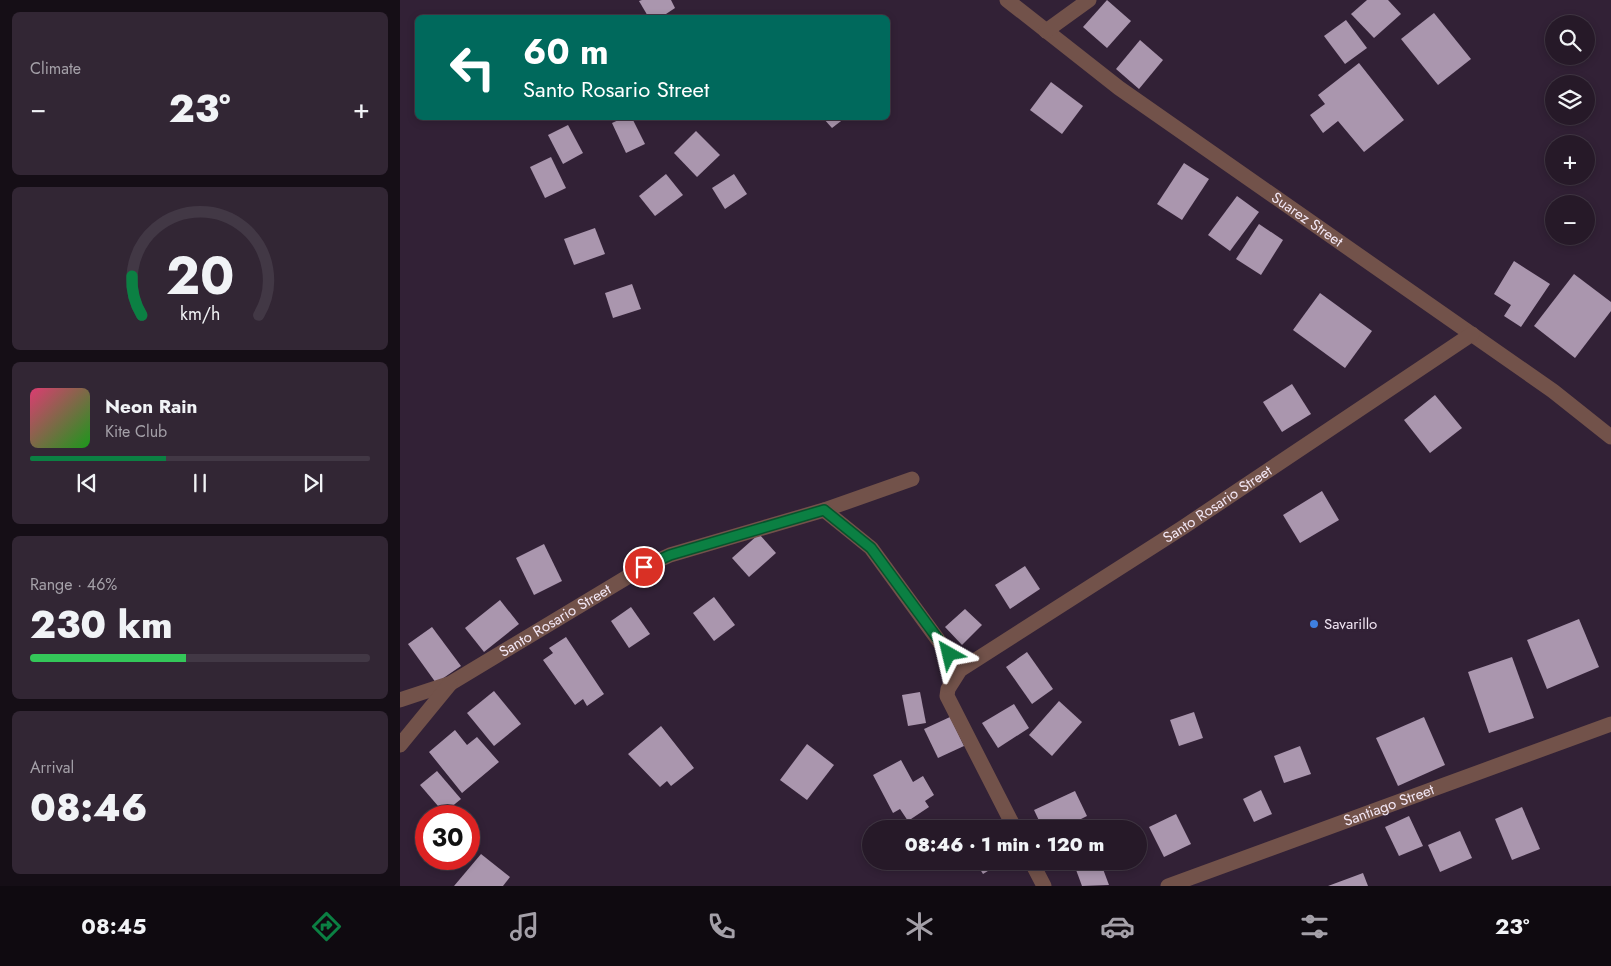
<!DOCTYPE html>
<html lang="en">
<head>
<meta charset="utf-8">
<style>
  :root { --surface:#261928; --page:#322634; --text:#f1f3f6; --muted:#a4a0a8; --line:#423845; --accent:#0b8043 }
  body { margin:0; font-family:Jost,sans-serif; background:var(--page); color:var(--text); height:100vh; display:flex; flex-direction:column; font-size:19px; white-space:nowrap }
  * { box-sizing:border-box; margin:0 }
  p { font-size:16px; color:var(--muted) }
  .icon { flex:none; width:28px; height:28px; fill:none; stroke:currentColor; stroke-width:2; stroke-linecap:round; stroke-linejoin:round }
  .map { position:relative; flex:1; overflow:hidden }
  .details { display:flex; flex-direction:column; gap:12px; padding:12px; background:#150e16; width:400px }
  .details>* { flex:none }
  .hud { position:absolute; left:15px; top:15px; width:475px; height:105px; border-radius:8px; box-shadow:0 2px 8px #0003,0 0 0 1px var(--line); background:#00695c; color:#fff; overflow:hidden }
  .fabs { position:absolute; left:1145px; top:15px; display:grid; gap:10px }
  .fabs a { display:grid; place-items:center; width:50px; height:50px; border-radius:50%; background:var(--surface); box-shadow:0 2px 8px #0003,0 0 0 1px var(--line); font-size:25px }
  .speed { position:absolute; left:15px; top:805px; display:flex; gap:10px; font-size:25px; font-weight:700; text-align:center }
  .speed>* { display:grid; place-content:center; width:65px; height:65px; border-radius:50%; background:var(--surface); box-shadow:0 2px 8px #0003,0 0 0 1px var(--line); line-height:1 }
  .speed .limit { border:8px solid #d22; background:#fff; color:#111 }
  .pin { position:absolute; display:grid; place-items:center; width:42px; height:42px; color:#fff; margin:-21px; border:2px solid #fff; border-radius:50%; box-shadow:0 1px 5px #0007 }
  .me { position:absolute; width:55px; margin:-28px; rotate:323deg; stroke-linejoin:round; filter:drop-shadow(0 0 4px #0008) }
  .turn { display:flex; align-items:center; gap:18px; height:105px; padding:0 25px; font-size:22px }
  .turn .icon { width:65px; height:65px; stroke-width:2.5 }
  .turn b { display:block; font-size:35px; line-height:42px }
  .big { font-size:38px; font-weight:800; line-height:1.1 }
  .details .card { flex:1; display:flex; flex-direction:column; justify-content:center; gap:8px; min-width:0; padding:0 18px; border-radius:8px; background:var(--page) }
  .details .dial { align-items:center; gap:0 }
  .dial svg { height:130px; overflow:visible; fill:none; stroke:var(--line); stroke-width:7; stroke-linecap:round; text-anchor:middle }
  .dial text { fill:var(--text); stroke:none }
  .song { display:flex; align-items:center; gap:15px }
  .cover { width:60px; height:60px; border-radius:8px; background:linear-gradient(135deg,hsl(340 70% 55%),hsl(120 70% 35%)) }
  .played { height:5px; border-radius:2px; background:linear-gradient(90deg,var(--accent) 40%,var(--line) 40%) }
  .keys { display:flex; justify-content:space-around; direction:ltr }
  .heat { display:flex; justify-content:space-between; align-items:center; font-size:28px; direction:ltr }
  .charge { height:8px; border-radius:4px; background:linear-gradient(90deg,#34c759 46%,var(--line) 0) }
  .trip { position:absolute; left:462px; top:820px; width:285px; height:50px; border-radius:25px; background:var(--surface); box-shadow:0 2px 8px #0003,0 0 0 1px var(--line); font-weight:800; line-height:50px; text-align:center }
  .menu { display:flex; height:80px; justify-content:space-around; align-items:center; background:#0f0a10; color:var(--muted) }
  .menu .icon { width:35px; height:35px }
  .menu .selected { color:var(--accent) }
  .menu b { font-size:22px; color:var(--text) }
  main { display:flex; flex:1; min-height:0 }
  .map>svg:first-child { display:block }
</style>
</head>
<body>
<main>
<section class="details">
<div class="card"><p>Climate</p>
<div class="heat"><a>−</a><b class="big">23°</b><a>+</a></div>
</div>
<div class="card dial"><svg viewBox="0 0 100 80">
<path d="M14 69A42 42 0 1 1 86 69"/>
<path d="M14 69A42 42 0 0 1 8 45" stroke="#0b8043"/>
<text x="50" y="56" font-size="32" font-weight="700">20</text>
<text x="50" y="72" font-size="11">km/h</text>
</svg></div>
<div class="card">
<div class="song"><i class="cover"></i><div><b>Neon Rain</b><p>Kite Club</p></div></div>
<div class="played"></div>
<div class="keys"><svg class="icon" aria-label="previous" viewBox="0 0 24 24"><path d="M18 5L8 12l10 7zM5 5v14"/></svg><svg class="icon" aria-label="pause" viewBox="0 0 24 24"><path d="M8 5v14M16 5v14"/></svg><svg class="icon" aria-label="next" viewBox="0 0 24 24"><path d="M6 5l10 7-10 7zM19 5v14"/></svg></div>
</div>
<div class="card"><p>Range · 46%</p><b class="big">230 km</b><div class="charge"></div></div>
<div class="card"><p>Arrival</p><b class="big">08:46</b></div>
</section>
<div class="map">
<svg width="1211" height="886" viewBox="0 0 1211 886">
  <rect width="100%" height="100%" fill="#322136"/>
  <g fill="#aa96ae">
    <polygon points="242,0 271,0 275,8 260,18 249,18 239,1"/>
    <polygon points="707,0 731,21 707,48 683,27"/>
    <polygon points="967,0 988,0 1001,14 974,38 951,14"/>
    <polygon points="1034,13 1071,59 1038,85 1001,39"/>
    <polygon points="946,20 967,48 945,64 924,36"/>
    <polygon points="740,40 763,60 739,89 716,69"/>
    <polygon points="959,63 1004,120 964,152 938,121 923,133 910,115 925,104 918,95"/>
    <polygon points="651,82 683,106 662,134 630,110"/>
    <polygon points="223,118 232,118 245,144 226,153 212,123"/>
    <polygon points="423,118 445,118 432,128"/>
    <polygon points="168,125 183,153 163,164 148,135"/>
    <polygon points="296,131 320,155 297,177 274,153"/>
    <polygon points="151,157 166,188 145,198 130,167"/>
    <polygon points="784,163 809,179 782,220 757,204"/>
    <polygon points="266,174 283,195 255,216 239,196"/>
    <polygon points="334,174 347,194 325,209 312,188"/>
    <polygon points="837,196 859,212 830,251 808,235"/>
    <polygon points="859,224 883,240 861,275 836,259"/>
    <polygon points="195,228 205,254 174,265 164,239"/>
    <polygon points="1114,261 1150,284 1121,327 1104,316 1111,305 1094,294"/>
    <polygon points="1174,274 1211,302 1211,311 1175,358 1134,326"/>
    <polygon points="232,284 241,309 213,318 205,293"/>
    <polygon points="920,293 972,331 945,368 893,330"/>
    <polygon points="892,384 911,414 882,432 863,402"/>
    <polygon points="1035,395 1062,428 1030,453 1004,420"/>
    <polygon points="922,491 939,520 900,543 883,515"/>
    <polygon points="359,534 376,553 349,577 332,558"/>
    <polygon points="144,544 162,581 134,595 116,558"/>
    <polygon points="625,566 640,589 610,609 595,585"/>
    <polygon points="314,597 335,625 314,641 293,613"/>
    <polygon points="100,600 119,624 84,652 65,628"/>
    <polygon points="231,607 250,634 229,648 211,621"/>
    <polygon points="565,609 582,625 562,645 545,627"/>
    <polygon points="1179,619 1199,667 1147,689 1127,640"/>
    <polygon points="32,627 61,666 36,683 8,644"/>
    <polygon points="166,637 204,694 187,706 183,699 175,705 143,660 153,653 149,648"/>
    <polygon points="627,652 653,689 632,704 606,667"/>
    <polygon points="1112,657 1134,718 1089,733 1068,672"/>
    <polygon points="94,691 121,724 94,746 67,713"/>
    <polygon points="520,692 526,723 508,726 502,695"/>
    <polygon points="659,701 682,722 652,756 629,735"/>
    <polygon points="614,704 629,728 598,748 582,723"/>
    <polygon points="794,712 803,738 779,746 770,720"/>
    <polygon points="550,717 564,746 538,758 524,729"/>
    <polygon points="1024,717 1045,765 998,786 976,738"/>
    <polygon points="261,726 294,768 271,786 267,781 260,787 228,754"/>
    <polygon points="55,730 67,745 77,737 99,762 62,793 29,752"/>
    <polygon points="407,744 434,765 407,800 380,780"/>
    <polygon points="900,746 911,774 884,783 874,756"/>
    <polygon points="501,760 513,782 523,776 534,795 525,801 529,807 508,821 500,809 493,813 473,775"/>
    <polygon points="37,771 61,799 44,813 20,785"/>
    <polygon points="861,790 872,814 854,822 843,799"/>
    <polygon points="675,791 687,816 661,829 643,829 634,810"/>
    <polygon points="1122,807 1140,849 1112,860 1095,819"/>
    <polygon points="776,814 791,844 764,857 749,827"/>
    <polygon points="1009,816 1023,846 999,856 985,827"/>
    <polygon points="1060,831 1072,858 1040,872 1028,845"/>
    <polygon points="81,854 110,877 103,886 54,886"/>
    <polygon points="575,861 604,861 583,874"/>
    <polygon points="653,861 678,861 658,871"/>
    <polygon points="689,861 700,861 709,885 682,886 675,867"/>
    <polygon points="963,873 968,886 928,886"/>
  </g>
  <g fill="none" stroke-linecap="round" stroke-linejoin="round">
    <g stroke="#72524a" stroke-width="15">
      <path id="s1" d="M607,0L719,88L1153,391L1211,437"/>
      <polyline points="646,31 689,0"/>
      <polyline points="424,510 512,479"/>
      <path id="s2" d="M0,700L51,683L244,567L270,555L424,510L471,548L560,670"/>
      <polyline points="0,745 50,684"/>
      <path id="s3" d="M615,829L547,696L548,689L560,670L782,528L1072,334"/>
      <polyline points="631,861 644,886"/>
      <path id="s4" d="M768,886L1211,724"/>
    </g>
  </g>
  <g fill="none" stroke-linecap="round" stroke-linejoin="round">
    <defs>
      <polyline id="route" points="244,567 270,555 424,510 471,548 549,654"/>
    </defs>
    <use href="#route" stroke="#07532c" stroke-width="12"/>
    <use href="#route" stroke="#0b8043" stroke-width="9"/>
  </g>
  <circle fill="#3f7fe0" stroke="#322136" stroke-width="2" cx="914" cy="624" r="5"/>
  <g text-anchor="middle" stroke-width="5" stroke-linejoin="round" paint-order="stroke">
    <g font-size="15" fill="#f2e6f4" stroke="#322136">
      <text dy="5" stroke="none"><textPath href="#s1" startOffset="372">Suarez Street</textPath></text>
      <text dy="5" stroke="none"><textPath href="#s3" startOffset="485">Santo Rosario Street</textPath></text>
      <text dy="5" stroke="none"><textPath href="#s2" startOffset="175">Santo Rosario Street</textPath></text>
      <text dy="5" stroke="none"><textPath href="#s4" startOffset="235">Santiago Street</textPath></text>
    </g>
    <g font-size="15" fill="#f2e6f4" stroke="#322136" text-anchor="start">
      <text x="924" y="629">Savarillo</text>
    </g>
  </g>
</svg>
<div class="fabs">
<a><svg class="icon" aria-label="search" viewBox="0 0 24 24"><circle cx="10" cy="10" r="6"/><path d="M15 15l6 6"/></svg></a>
<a><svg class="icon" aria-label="layers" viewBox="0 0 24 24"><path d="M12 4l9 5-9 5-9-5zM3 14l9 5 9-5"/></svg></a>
<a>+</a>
<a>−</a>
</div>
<div class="speed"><div class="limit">30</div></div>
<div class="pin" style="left:244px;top:567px;background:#d93025"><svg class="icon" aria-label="arrive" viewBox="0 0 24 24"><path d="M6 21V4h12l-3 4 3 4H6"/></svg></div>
<svg class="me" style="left:549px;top:654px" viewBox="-20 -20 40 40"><path d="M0-17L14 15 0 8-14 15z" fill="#0b8043" stroke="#fff" stroke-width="4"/></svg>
<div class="trip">08:46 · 1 min · 120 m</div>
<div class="hud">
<div class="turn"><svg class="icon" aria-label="left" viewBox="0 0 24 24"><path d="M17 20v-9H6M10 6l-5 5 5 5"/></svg><div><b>60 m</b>Santo Rosario Street</div></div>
</div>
</div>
</main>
<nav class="menu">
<b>08:45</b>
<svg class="icon selected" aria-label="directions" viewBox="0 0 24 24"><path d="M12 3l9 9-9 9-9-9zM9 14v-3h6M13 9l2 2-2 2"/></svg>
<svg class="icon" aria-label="music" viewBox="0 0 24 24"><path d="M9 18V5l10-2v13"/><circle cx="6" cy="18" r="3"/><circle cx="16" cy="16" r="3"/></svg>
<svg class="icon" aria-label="phone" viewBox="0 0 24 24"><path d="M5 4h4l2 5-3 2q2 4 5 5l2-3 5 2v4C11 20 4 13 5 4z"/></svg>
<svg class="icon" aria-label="climate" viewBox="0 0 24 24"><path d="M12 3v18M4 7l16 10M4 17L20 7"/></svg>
<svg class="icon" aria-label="car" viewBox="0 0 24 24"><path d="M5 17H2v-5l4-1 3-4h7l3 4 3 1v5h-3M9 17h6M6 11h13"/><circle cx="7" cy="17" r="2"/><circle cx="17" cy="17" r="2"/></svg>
<svg class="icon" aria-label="filters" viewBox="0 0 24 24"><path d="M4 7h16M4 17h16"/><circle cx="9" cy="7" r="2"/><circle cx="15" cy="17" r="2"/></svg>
<b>23°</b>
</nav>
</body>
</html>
